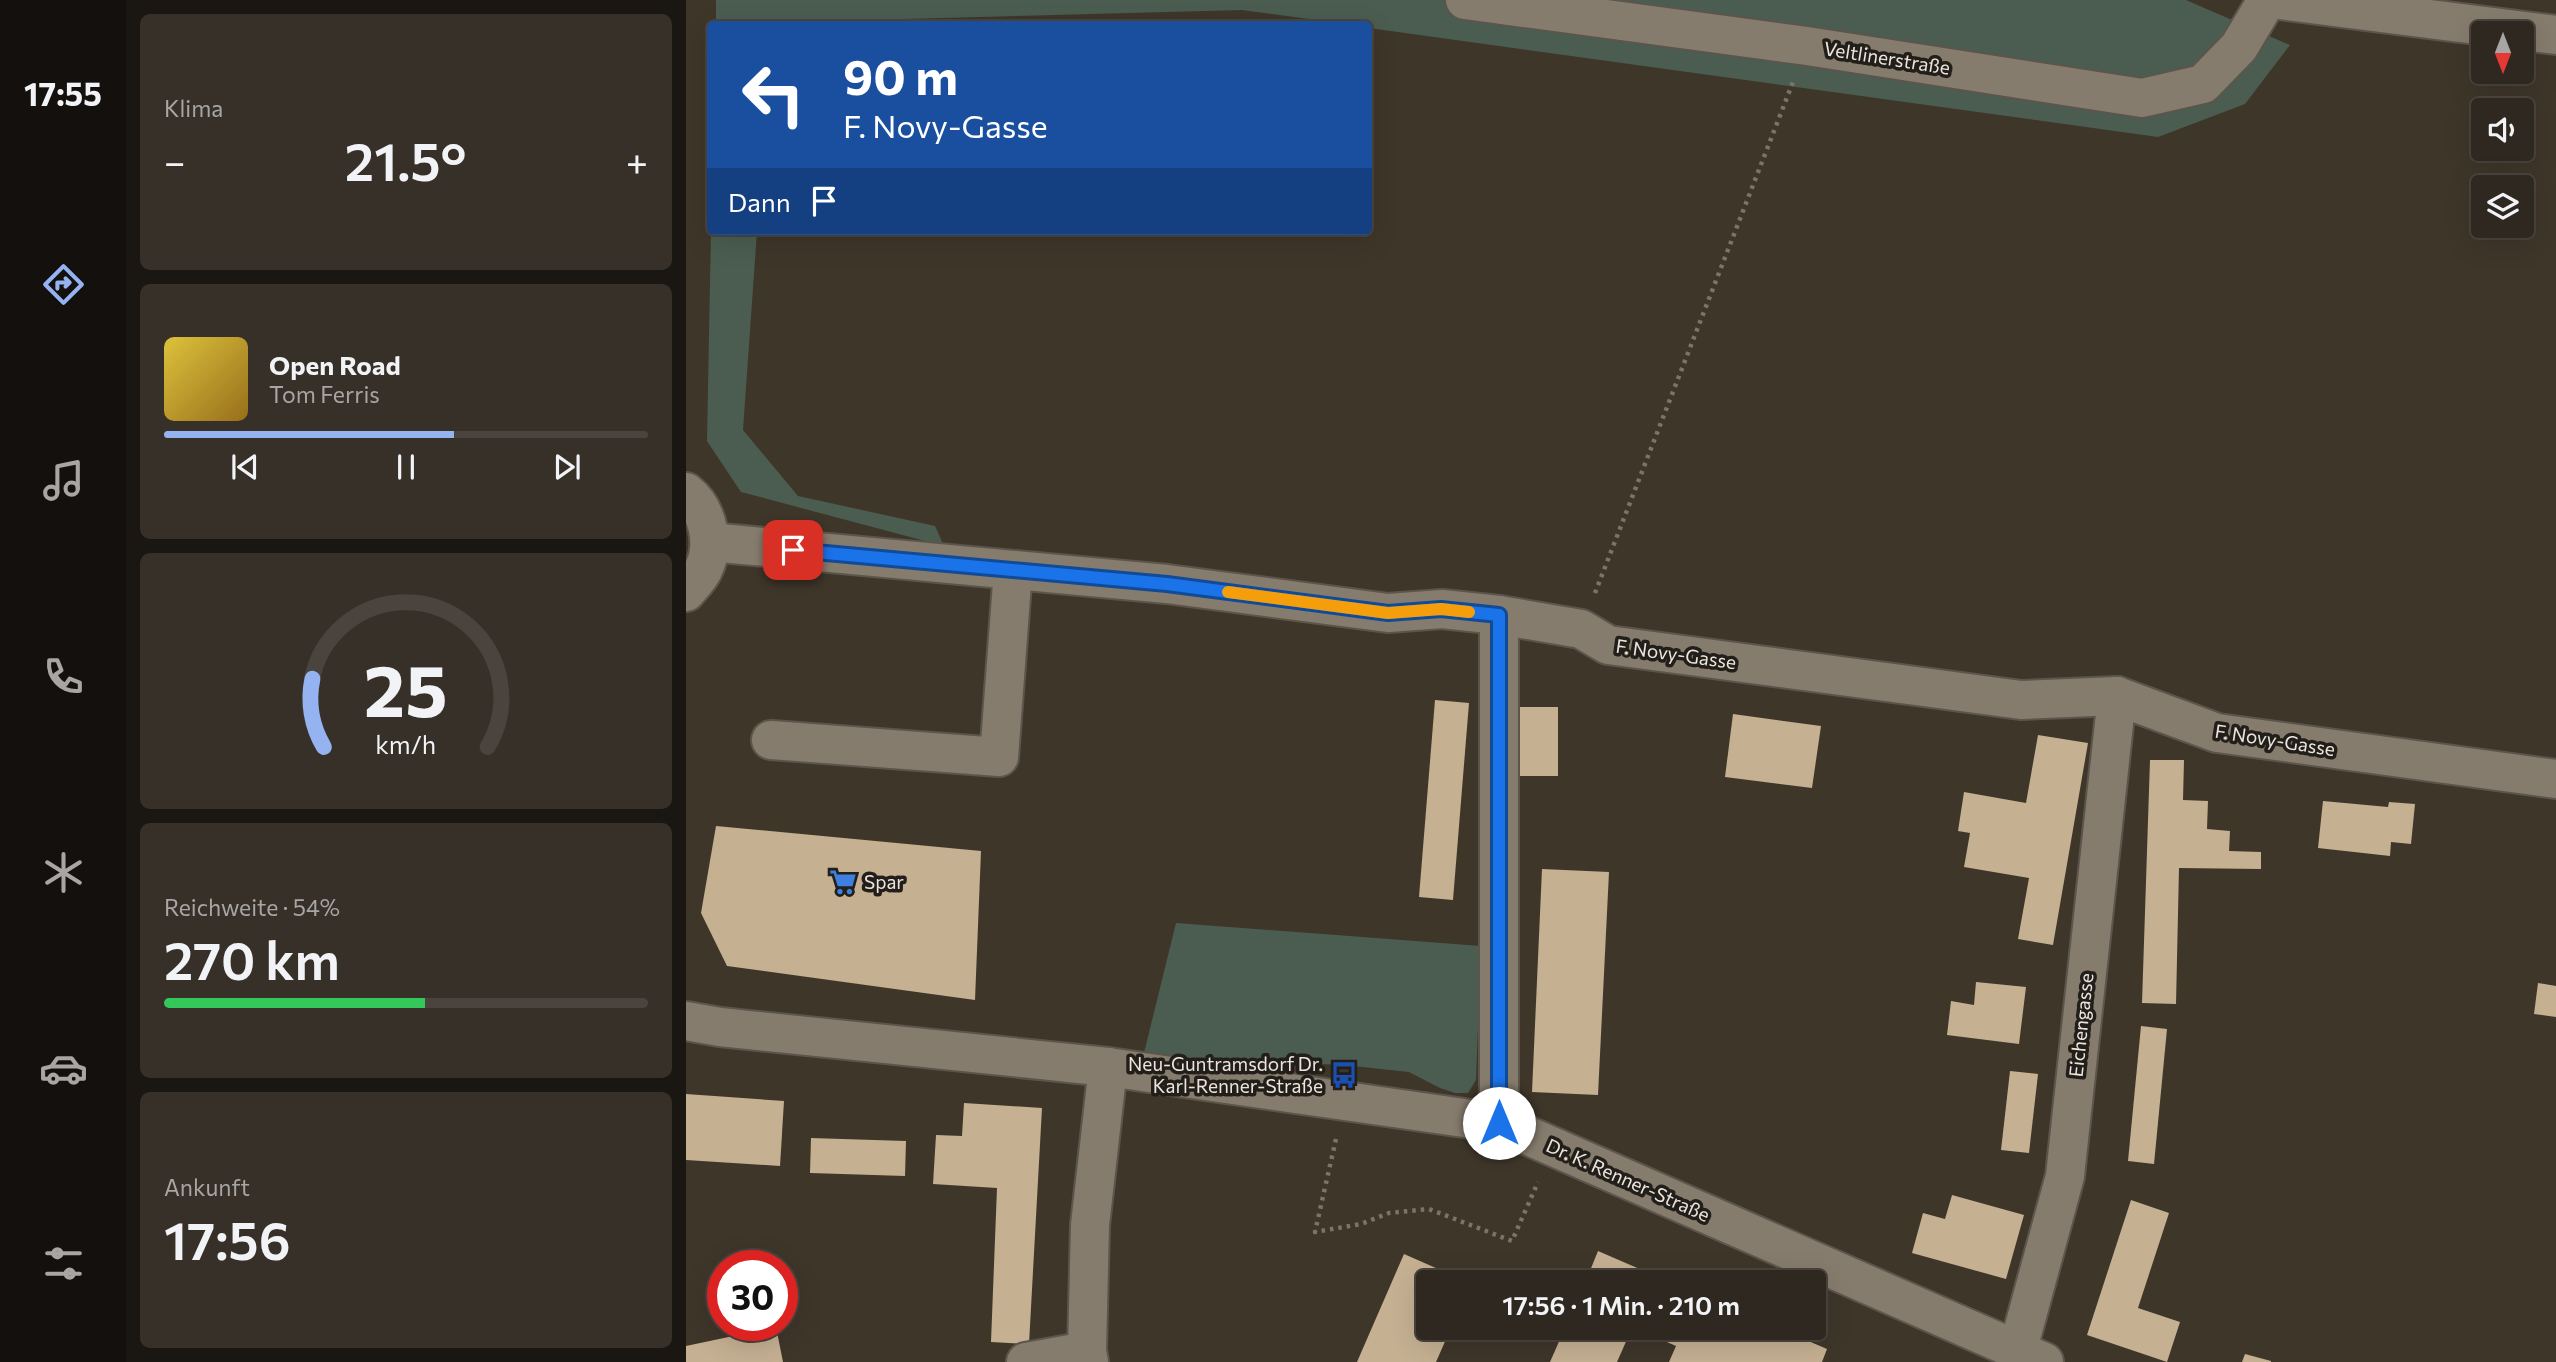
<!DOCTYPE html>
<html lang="de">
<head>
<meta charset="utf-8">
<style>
  :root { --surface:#2f2820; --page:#373029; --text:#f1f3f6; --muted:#a7a6a5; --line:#4a443e; --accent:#95b2f1 }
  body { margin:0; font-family:Commissioner,sans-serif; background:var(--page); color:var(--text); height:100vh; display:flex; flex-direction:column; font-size:26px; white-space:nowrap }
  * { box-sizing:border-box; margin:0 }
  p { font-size:23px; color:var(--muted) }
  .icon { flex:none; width:38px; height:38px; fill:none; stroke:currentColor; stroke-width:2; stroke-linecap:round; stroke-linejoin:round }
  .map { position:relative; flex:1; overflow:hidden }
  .details { display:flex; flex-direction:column; gap:14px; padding:14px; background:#1a1612; width:560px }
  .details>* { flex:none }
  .hud { position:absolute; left:21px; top:21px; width:665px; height:214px; border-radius:7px; box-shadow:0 7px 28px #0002,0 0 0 2px var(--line); background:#1a4fa0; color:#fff; overflow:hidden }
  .needle { width:46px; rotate:180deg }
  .tools { position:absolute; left:1785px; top:21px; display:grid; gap:14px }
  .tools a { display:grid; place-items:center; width:63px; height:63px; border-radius:7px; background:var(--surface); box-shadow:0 7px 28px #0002,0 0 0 2px var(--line); font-size:35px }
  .speed { position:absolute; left:21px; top:1250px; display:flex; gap:14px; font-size:35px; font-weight:700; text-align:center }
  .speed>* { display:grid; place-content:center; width:91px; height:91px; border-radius:50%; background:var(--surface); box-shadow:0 7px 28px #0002,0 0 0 2px var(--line); line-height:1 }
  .speed .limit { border:10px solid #d22; background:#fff; color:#111 }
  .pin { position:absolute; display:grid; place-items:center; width:60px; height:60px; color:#fff; margin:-30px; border-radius:14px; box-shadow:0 4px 10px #0006 }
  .me { position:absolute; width:77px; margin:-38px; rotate:0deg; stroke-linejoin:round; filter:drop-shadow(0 0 5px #0008) }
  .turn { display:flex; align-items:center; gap:24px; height:147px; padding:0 21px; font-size:32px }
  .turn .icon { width:91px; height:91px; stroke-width:2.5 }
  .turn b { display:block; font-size:49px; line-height:60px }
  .then { display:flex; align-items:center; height:66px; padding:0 21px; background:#0003; gap:14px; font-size:26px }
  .big { font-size:52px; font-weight:600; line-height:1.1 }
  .details .widget { flex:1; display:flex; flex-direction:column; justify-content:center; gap:10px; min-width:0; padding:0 24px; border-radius:10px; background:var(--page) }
  .details .dial { align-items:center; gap:0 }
  .dial svg { height:182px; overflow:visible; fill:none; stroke:var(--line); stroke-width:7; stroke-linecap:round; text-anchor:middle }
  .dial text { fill:var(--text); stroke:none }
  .song { display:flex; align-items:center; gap:21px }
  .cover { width:84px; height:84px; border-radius:10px; background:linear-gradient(135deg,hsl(50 70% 55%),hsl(40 70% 35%)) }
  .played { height:7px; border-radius:4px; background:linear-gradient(90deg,var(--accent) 60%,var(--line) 60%) }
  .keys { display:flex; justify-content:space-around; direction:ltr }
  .heat { display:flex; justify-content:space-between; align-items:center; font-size:38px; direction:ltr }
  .charge { height:10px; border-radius:5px; background:linear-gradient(90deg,#34c759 54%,var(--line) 0) }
  .trip { position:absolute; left:730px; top:1270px; width:410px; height:70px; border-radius:7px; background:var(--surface); box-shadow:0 7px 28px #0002,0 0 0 2px var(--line); font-weight:600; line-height:70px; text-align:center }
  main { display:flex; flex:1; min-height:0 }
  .tabs { display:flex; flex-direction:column; width:126px; justify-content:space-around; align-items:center; background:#13100d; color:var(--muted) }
  .tabs .icon { width:49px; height:49px }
  .tabs .current { color:var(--accent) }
  .tabs b { font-size:32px; color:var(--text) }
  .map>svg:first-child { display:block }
</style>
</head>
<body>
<main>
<nav class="tabs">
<b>17:55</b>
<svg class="icon current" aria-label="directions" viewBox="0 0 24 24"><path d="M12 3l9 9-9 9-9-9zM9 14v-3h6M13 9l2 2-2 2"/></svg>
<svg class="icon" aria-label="music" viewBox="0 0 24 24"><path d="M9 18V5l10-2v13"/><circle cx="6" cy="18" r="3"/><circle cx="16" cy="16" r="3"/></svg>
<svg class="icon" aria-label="phone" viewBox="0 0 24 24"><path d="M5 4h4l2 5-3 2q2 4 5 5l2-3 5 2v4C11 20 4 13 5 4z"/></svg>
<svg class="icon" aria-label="climate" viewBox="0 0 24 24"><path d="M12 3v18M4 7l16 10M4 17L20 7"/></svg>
<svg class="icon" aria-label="car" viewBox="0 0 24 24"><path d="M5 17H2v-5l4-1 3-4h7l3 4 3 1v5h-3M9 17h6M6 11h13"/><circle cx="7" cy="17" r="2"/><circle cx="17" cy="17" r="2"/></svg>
<svg class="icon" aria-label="filters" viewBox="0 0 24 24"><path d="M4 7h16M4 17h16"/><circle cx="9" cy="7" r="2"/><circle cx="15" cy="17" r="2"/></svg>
</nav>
<section class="details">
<div class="widget"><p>Klima</p>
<div class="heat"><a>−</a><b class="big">21.5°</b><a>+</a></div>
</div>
<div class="widget">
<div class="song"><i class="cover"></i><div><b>Open Road</b><p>Tom Ferris</p></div></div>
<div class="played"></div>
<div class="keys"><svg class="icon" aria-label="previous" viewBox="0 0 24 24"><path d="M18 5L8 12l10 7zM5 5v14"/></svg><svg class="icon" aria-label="pause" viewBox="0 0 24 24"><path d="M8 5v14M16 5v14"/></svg><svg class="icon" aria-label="next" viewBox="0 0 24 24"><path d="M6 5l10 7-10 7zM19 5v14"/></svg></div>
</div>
<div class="widget dial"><svg viewBox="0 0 100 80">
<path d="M14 69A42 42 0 1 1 86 69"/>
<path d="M14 69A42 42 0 0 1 9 39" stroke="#95b2f1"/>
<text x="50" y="56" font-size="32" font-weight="700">25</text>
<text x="50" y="72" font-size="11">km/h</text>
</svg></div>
<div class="widget"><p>Reichweite · 54%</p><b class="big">270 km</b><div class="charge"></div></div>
<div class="widget"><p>Ankunft</p><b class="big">17:56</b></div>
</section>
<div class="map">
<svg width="1870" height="1362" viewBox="0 0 1870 1362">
  <rect width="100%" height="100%" fill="#3f362a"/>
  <g fill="#4b5d50">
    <polygon points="30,0 1500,0 1604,45 1559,104 1472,137 683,28 682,24 661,24 556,10 30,24"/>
    <polygon points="25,231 71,231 57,430 112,496 249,526 258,546 55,492 21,441"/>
    <polygon points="490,923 795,946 790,1080 782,1093 769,1093 754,1088 723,1072 658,1065 457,1057"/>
  </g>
  <g fill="#c5b092">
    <polygon points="749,700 783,703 767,900 733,897"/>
    <rect x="831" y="707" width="41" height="69"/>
    <polygon points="1047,714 1135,726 1126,788 1039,777"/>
    <polygon points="1352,735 1402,743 1367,945 1332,939 1343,878 1278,867 1284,833 1272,831 1278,792 1340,803"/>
    <polygon points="1464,760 1498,760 1497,800 1522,801 1521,829 1544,831 1543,851 1575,852 1575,869 1493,868 1490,1004 1456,1003"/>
    <polygon points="1637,801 1702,807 1703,802 1729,804 1725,844 1705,842 1704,856 1632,848"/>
    <polygon points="30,826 295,851 289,1000 41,966 15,913"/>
    <polygon points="856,869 923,872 912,1095 846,1092"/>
    <polygon points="1290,982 1340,987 1333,1044 1261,1035 1265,1001 1288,1005"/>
    <polygon points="1852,983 1870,986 1870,1017 1848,1014"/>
    <polygon points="1455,1026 1481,1029 1468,1164 1442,1161"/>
    <polygon points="1324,1071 1352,1074 1343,1153 1315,1150"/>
    <polygon points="0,1094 98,1101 94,1166 0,1160"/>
    <polygon points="278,1103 356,1108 343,1344 305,1342 311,1188 247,1184 250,1135 276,1136"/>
    <polygon points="125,1138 220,1141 219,1176 124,1173"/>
    <polygon points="1266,1195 1338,1215 1320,1279 1226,1253 1237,1213 1259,1219"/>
    <polygon points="1445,1200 1483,1213 1452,1308 1494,1322 1481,1362 1401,1335"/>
    <polygon points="912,1251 986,1283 899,1283"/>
    <polygon points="718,1254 784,1283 742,1283 742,1328 765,1328 750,1362 671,1362"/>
    <polygon points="90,1327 97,1362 0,1362 0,1346"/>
    <polygon points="879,1328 946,1328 931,1362 864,1362"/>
    <polygon points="949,1328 1092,1328 1141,1349 1136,1362 983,1362 990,1346"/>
    <polygon points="1559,1354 1585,1361 1585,1362 1556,1362"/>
  </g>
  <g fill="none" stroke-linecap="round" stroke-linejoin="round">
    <defs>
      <g id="minor">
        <polyline points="779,0 1121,46 1456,98 1517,84 1553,47 1581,0"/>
        <polyline points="1593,0 1870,35"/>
        <path d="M0,492C22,509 30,545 17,570C13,578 6,585 0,592"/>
        <polyline points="24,542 481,584 702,613 756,609 813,615 895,629 922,645 1335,700 1431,696 1531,733 1870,779"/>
        <polyline points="85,740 313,757 327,570"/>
        <polyline points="0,1021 34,1027 422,1067 813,1123 1358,1362"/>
        <polyline points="813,1123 813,615"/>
        <polyline points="1332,1349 1379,1176 1431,696"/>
        <polyline points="340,1362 401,1351"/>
        <polyline points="403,1362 401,1351 404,1225 422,1067"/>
      </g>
    </defs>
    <use href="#minor" stroke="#5c554b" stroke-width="42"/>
    <g stroke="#7c7469" stroke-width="4.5" stroke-dasharray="3.5 5" stroke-linecap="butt">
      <polyline points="909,593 1107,82"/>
      <polyline points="650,1139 629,1232 675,1224 703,1213 743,1209 826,1241 852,1182"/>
    </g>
    <use href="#minor" stroke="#867c6e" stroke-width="38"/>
  </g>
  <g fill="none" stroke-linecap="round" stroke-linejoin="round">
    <defs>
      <polyline id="route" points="107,550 481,584 702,613 755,609 813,615 813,1123"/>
    </defs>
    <use href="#route" stroke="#114b97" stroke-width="18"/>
    <use href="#route" stroke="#1a73e8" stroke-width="12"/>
    <polyline stroke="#f59e0b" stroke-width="12" points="542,592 702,613 755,609 783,612"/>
  </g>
  <defs>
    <symbol id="supermarket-bare" viewBox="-9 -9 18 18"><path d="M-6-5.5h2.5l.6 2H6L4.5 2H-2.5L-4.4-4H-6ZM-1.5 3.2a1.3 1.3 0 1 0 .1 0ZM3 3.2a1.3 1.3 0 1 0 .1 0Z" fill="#3f7fe0" stroke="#221e19" stroke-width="2.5" paint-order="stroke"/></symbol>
    <symbol id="bus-bare" viewBox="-9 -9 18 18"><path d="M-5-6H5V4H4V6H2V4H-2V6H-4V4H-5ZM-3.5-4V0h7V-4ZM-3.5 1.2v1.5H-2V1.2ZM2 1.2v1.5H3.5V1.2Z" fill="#1a4fb4" stroke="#221e19" stroke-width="2.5" paint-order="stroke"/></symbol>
  </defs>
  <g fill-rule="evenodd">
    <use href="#supermarket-bare" x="138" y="863" width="38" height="38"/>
    <use href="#bus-bare" x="639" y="1056" width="38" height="38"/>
  </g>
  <g text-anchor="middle" stroke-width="7" stroke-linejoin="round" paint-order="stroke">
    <g font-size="19" fill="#ebe5dd" stroke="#221e19">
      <text transform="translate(1201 58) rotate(9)" y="7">Veltlinerstraße</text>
      <text transform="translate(990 654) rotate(8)" y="7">F. Novy-Gasse</text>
      <text transform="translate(1589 740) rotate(9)" y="7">F. Novy-Gasse</text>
      <text transform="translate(1395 1025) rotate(-84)" y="7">Eichengasse</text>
      <text transform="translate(942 1180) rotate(24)" y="7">Dr. K. Renner-Straße</text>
    </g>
    <g font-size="19" fill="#ebe5dd" stroke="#221e19" text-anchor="start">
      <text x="178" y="889">Spar</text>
      <text x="637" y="1071" text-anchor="end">Neu-Guntramsdorf Dr.<tspan x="637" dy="22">Karl-Renner-Straße</tspan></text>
    </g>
  </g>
</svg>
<div class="tools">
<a><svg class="needle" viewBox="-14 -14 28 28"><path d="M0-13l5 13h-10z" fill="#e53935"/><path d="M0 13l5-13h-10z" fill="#a7a6a5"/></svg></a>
<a><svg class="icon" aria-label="sound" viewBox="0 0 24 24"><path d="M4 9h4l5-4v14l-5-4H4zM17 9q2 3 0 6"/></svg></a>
<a><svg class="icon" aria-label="layers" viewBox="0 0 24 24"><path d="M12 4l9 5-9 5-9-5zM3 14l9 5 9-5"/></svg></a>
</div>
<div class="speed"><div class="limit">30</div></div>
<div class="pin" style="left:107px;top:550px;background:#d93025"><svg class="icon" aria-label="arrive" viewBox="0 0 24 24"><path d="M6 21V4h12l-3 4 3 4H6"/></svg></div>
<svg class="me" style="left:813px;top:1123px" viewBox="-20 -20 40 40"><circle r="19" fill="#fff"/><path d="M0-13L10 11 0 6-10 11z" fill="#1a73e8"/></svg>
<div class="trip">17:56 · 1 Min. · 210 m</div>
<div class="hud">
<div class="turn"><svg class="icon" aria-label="left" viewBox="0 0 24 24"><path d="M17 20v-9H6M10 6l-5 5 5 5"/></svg><div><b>90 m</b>F. Novy-Gasse</div></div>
<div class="then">Dann<svg class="icon" aria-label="arrive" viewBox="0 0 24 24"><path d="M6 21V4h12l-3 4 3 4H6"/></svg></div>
</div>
</div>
</main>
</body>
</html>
